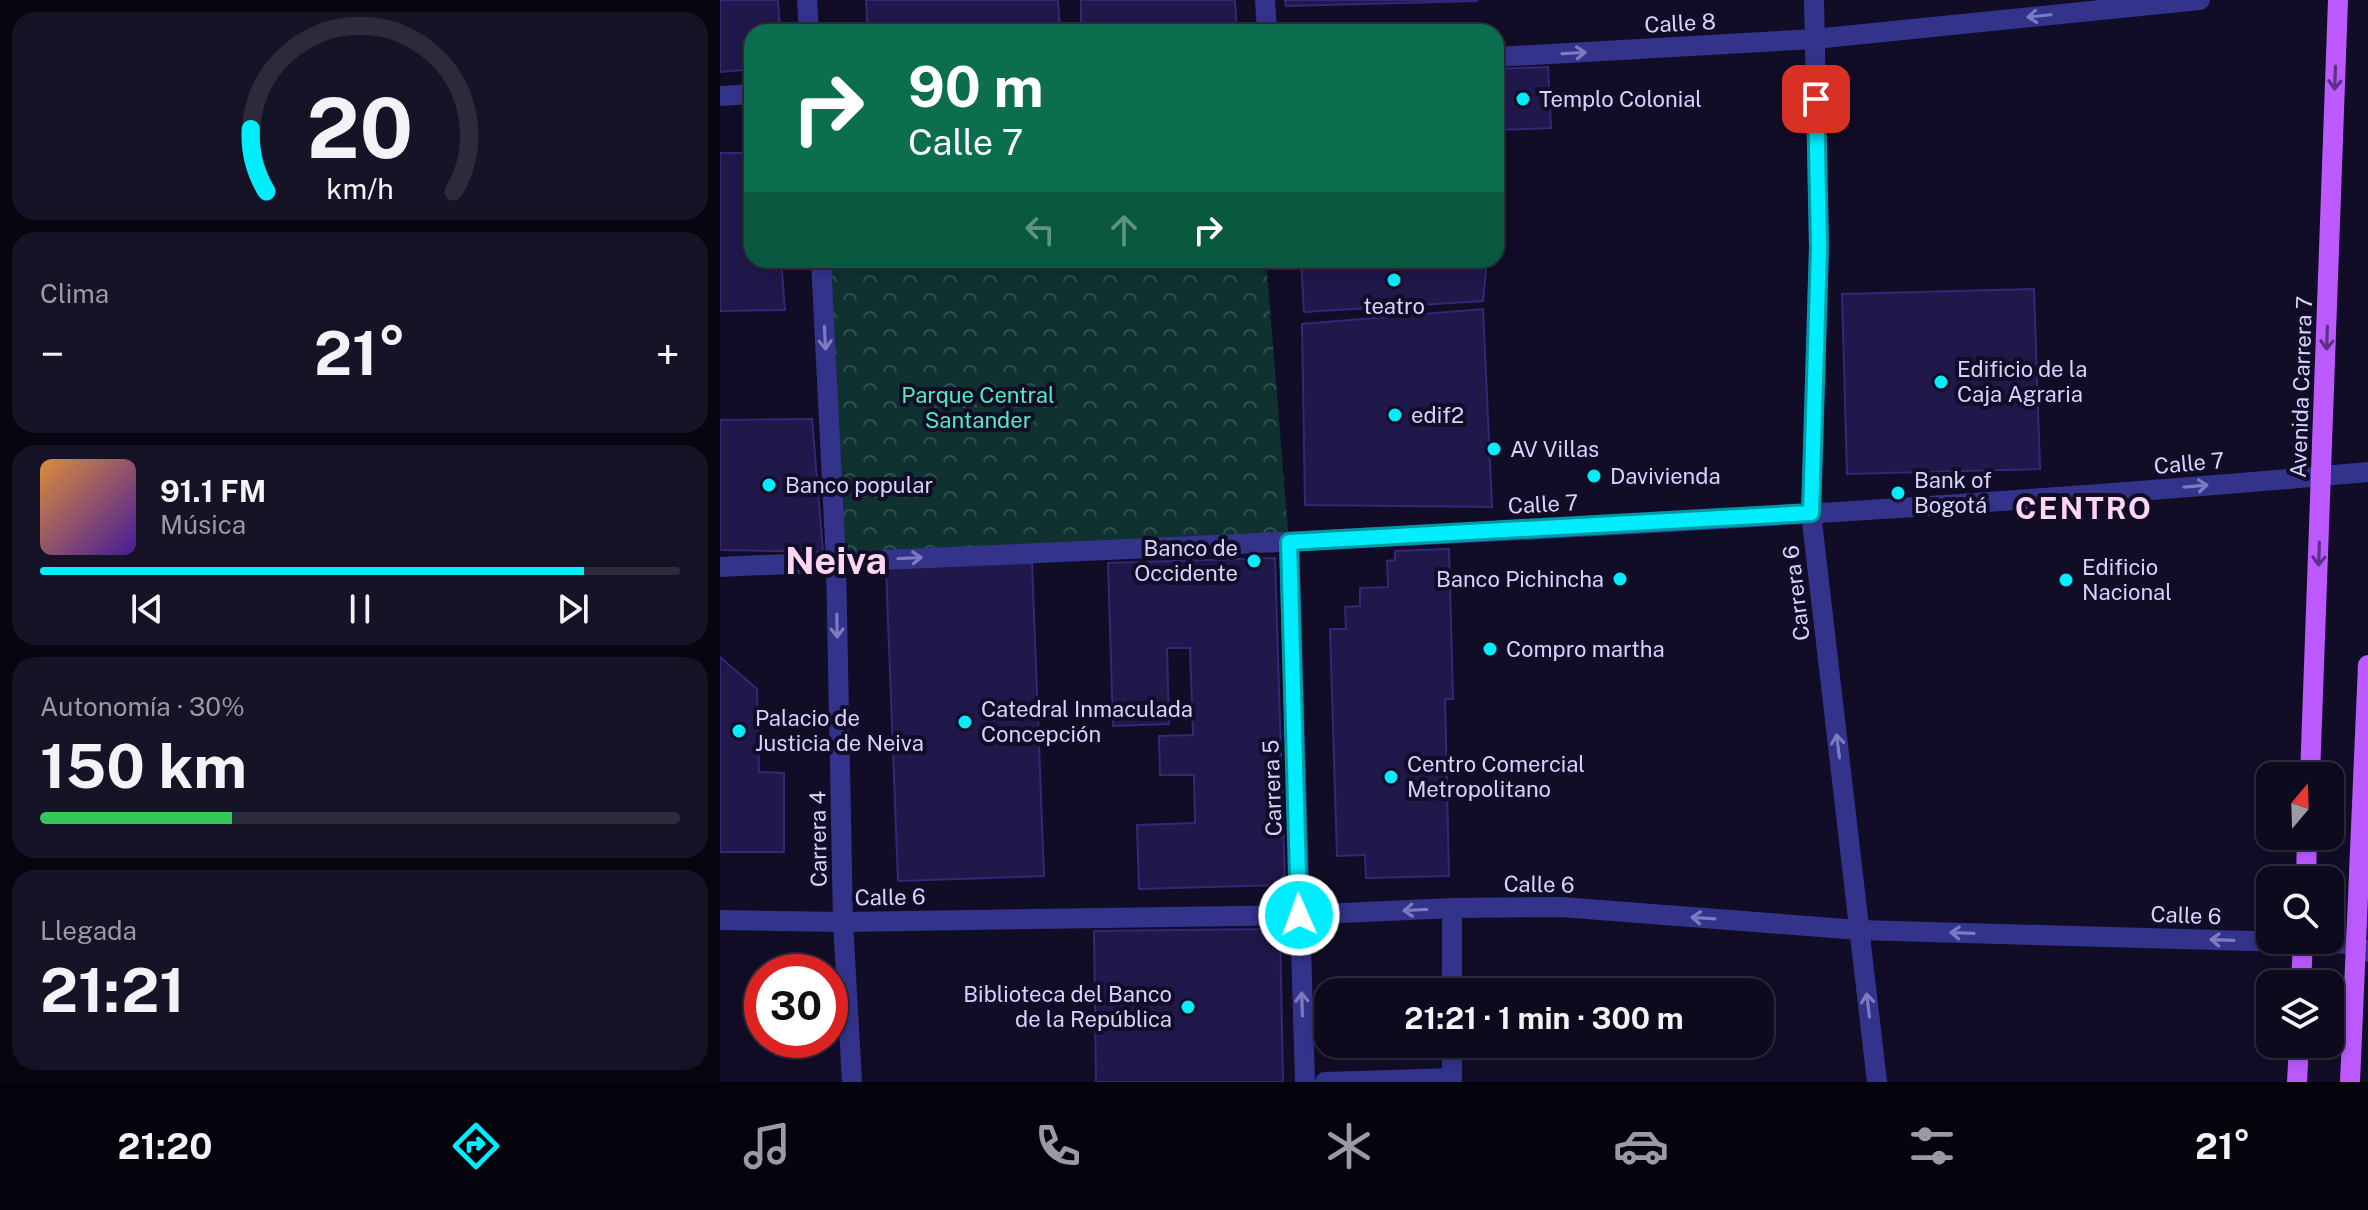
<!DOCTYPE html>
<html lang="es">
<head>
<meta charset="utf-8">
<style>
  :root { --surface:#0d0a1d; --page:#161326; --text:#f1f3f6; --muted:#9a9aa4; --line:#2d2b3b; --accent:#00edfe }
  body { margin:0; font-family:"Public Sans",sans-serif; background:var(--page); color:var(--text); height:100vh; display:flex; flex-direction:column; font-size:30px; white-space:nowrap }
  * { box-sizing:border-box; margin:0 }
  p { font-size:26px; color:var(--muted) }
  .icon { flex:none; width:44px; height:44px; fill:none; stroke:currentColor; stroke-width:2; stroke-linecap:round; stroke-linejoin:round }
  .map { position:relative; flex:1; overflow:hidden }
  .side { display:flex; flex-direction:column; gap:12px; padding:12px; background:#070610; width:720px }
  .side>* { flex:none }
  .hud { position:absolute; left:24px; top:24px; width:760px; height:244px; border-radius:24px; box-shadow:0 4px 12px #0003,0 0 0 2px var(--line); background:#0b6e4f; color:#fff; overflow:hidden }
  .needle { width:52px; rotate:19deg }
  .controls { position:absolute; left:1536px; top:762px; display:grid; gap:16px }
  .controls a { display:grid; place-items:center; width:88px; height:88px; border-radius:16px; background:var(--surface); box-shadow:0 4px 12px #0003,0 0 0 2px var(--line); font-size:40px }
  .speed { position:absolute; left:24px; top:954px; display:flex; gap:16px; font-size:40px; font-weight:700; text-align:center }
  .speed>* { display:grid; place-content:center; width:104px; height:104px; border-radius:50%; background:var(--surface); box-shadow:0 4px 12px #0003,0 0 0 2px var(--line); line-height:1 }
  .speed .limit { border:12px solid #d22; background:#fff; color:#111 }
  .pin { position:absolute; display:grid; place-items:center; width:68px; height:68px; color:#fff; margin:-34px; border-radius:16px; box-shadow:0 4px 12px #0006 }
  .me { position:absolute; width:88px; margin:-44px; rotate:358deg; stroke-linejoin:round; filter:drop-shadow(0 0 6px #0008) }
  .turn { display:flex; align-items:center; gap:28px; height:168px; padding:0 32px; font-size:36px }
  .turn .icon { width:104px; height:104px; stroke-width:2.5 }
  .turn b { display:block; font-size:56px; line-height:68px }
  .lanes { display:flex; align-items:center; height:76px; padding:0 32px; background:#0003; justify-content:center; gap:40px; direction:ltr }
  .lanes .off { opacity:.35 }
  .big { font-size:60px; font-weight:700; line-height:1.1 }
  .side .tile { flex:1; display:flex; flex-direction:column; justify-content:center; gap:12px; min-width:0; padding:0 28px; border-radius:24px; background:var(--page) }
  .side .dial { align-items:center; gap:0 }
  .dial svg { height:208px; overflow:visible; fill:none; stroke:var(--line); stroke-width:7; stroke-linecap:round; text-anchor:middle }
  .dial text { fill:var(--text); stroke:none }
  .song { display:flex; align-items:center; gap:24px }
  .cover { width:96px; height:96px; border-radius:12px; background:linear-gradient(135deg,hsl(30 70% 55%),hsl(260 70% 35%)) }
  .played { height:8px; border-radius:4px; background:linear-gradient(90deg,var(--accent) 85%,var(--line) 85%) }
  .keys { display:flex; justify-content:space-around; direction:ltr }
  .heat { display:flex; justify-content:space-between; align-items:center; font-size:44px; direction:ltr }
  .charge { height:12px; border-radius:6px; background:linear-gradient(90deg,#34c759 30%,var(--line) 0) }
  .trip { position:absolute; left:594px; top:978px; width:460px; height:80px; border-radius:24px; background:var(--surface); box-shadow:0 4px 12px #0003,0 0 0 2px var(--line); font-weight:700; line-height:80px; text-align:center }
  .tabs { display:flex; height:128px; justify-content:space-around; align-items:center; background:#05040c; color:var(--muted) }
  .tabs .icon { width:56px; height:56px }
  .tabs .current { color:var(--accent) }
  .tabs b { font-size:36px; color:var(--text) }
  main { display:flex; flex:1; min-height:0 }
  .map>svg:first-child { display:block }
</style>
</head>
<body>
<main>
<section class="side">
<div class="tile dial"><svg viewBox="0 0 100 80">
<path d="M14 69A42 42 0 1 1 86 69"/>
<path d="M14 69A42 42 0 0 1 8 45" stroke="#00edfe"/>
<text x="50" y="56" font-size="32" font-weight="700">20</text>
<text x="50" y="72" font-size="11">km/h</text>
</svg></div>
<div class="tile"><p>Clima</p>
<div class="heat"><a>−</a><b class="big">21°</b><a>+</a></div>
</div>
<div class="tile">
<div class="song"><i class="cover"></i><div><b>91.1 FM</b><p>Música</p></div></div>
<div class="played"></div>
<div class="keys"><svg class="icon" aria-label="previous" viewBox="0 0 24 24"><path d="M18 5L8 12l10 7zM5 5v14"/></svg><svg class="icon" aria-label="pause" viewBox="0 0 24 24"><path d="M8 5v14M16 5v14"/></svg><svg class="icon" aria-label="next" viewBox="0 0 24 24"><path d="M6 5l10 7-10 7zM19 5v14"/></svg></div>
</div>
<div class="tile"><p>Autonomía · 30%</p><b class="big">150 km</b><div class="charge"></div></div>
<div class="tile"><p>Llegada</p><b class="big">21:21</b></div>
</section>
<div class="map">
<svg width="1648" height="1082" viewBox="0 0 1648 1082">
  <defs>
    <pattern id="forest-crowns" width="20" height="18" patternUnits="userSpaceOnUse" patternTransform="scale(2)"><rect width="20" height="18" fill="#0f3230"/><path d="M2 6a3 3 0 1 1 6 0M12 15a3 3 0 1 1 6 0" fill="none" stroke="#314f4f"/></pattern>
  </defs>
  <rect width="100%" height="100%" fill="#110d27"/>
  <polygon fill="url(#forest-crowns)" points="101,260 546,260 569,542 116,562"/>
  <g fill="#20174a" stroke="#342778" stroke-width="2">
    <polygon points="0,0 58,0 60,32 32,32 32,69 0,72"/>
    <polygon points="146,0 338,0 340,32 148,32"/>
    <polygon points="361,0 515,0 517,32 361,32"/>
    <polygon points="565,0 757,0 757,1 566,6"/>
    <polygon points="828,67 831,128 776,130 776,69"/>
    <polygon points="0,153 32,153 32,260 61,260 65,310 0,311"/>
    <polygon points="581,260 767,260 763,301 584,312"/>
    <polygon points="1314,289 1320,469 1127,474 1122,294"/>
    <polygon points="763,309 772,507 585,505 582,324"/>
    <polygon points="92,419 103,552 0,550 0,420"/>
    <polygon points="729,549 733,699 725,699 729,876 646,878 645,855 617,856 610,629 626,629 625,607 640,606 640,588 668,587 667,561 675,560 675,551"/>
    <polygon points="555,558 565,885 419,889 417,825 475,823 474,775 440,775 439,736 473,735 470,648 447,648 449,724 393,726 388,563"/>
    <polygon points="312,563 324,876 178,881 166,568"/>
    <polygon points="0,657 37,689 39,772 64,773 64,852 0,852"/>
    <polygon points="560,929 563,1082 376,1082 374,931"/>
  </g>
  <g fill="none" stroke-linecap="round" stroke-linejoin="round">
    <g stroke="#34338b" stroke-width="20">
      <polyline points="87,0 89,32"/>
      <polyline points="545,0 547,32"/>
      <polyline points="1094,0 1099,247 1091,513 1157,1082"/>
      <polyline points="776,57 1094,39 1480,0"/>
      <polyline points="0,96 32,94"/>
      <polyline points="101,260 116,562 123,922 132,1082"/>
      <polyline points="569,542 585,1082"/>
      <path d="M0,567C550,543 1100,521 1648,472"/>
      <polyline points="732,908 732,992"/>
      <polyline points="0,920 123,922 579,915 732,908 841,907 1139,930 1636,944 1648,952"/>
      <polyline points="732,1044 732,1082"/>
      <polyline points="605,1082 732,1078"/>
    </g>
    <g stroke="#bc5aff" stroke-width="20">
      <polyline points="1590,776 1618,0"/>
      <polyline points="1586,880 1587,836"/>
      <polyline points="1581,984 1583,940"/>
      <polyline points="1577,1082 1579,1044"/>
      <polyline points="1630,1082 1648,665"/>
    </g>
  </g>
  <defs><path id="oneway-shaft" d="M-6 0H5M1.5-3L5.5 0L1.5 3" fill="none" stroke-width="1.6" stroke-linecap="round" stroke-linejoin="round" transform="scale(2)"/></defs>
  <g stroke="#7d7bbf">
    <use href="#oneway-shaft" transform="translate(1319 16) rotate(174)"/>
    <use href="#oneway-shaft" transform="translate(854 53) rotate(-3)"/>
    <use href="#oneway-shaft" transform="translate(105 338) rotate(87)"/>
    <use href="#oneway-shaft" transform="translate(1476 486) rotate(-5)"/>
    <use href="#oneway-shaft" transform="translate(190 558) rotate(-3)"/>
    <use href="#oneway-shaft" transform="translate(117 626) rotate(89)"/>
    <use href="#oneway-shaft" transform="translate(1118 746) rotate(-97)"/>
    <use href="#oneway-shaft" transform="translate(695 910) rotate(177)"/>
    <use href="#oneway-shaft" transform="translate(983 918) rotate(-176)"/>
    <use href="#oneway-shaft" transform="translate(1242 933) rotate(-178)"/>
    <use href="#oneway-shaft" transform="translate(1502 940) rotate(-178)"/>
    <use href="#oneway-shaft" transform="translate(582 1004) rotate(-92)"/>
    <use href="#oneway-shaft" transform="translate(1148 1005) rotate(-97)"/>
  </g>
  <g stroke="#5e3088">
    <use href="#oneway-shaft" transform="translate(1615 78) rotate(92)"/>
    <use href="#oneway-shaft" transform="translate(1607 338) rotate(92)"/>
    <use href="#oneway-shaft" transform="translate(1599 554) rotate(92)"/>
  </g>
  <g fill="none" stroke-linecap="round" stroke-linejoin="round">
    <defs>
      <polyline id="route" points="579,915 569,542 1091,513 1099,247 1096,99"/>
    </defs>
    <use href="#route" stroke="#009aa5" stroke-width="20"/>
    <use href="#route" stroke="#00edfe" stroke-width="14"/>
  </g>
  <g fill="#00edfe" stroke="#110d27" stroke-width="3">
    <circle cx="803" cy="99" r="8"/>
    <circle cx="674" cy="280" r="8"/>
    <circle cx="1221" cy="382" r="8"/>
    <circle cx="675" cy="415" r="8"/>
    <circle cx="774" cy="449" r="8"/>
    <circle cx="874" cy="476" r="8"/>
    <circle cx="49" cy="485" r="8"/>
    <circle cx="1178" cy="493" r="8"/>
    <circle cx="534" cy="561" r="8"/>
    <circle cx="900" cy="579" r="8"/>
    <circle cx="1346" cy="580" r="8"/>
    <circle cx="770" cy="649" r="8"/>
    <circle cx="245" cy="722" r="8"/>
    <circle cx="19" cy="731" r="8"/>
    <circle cx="671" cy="777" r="8"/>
    <circle cx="468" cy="1007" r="8"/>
  </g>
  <g text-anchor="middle" stroke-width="8" stroke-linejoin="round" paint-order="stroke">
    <g font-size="22" fill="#d7d3ff" stroke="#110d27">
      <text transform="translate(960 23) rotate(-3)" y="8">Calle 8</text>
      <text transform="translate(1581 387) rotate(-88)" y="8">Avenida Carrera 7</text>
      <text transform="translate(1469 463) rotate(-5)" y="8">Calle 7</text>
      <text transform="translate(823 504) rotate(-3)" y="8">Calle 7</text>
      <text transform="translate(1076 593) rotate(-97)" y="8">Carrera 6</text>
      <text transform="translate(552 788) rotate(-92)" y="8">Carrera 5</text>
      <text transform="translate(98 839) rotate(-91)" y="8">Carrera 4</text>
      <text transform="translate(819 884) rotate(1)" y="8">Calle 6</text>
      <text transform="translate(170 897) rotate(-1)" y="8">Calle 6</text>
      <text transform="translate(1466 915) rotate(2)" y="8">Calle 6</text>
    </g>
    <g font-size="22" fill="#d7d3ff" stroke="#110d27" text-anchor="start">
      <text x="819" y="107">Templo Colonial</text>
      <text x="674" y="314" text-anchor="middle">teatro</text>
      <text x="1237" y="377">Edificio de la<tspan x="1237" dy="25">Caja Agraria</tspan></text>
      <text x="691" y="423">edif2</text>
      <text x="790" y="457">AV Villas</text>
      <text x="890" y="484">Davivienda</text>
      <text x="1194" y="488">Bank of<tspan x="1194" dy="25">Bogotá</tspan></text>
      <text x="65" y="493">Banco popular</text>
      <text x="518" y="556" text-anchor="end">Banco de<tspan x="518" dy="25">Occidente</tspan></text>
      <text x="1362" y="575">Edificio<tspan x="1362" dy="25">Nacional</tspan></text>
      <text x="884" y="587" text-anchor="end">Banco Pichincha</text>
      <text x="786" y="657">Compro martha</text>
      <text x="261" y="717">Catedral Inmaculada<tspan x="261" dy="25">Concepción</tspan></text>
      <text x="35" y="726">Palacio de<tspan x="35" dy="25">Justicia de Neiva</tspan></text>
      <text x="687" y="772">Centro Comercial<tspan x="687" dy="25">Metropolitano</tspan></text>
      <text x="452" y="1002" text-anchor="end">Biblioteca del Banco<tspan x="452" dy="25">de la República</tspan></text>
    </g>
    <g font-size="22" fill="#53ebc0" stroke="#110d27">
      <text x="258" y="403">Parque Central<tspan x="258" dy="25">Santander</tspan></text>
    </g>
    <g font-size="30" font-weight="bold" letter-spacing="2" fill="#ffd5f1" stroke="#110d27">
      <text x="1364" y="519">CENTRO</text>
    </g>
    <g font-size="38" font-weight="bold" fill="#ffd5f1" stroke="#110d27">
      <text x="116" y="574">Neiva</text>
    </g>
  </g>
</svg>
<div class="controls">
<a><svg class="needle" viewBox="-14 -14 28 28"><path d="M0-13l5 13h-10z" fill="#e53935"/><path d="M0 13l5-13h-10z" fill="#9a9aa4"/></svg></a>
<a><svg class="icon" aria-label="search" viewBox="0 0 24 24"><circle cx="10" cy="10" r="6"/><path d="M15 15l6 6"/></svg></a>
<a><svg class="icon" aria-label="layers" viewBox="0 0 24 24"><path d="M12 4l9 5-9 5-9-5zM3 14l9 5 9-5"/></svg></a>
</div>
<div class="speed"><div class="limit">30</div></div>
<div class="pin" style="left:1096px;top:99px;background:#d93025"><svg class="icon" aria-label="arrive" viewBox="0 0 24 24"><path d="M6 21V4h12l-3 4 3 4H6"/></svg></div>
<svg class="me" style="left:579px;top:915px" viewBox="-20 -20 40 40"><circle r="17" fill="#00edfe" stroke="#fff" stroke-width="3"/><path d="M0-11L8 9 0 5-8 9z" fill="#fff"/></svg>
<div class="trip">21:21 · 1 min · 300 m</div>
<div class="hud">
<div class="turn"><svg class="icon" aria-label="right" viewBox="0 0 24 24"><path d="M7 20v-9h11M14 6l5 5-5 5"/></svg><div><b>90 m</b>Calle 7</div></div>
<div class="lanes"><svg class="icon off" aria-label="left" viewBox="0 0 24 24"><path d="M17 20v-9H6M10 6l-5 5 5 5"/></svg><svg class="icon off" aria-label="ahead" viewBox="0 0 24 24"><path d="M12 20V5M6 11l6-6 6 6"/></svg><svg class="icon" aria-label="right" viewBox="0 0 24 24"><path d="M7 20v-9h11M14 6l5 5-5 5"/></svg></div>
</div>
</div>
</main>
<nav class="tabs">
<b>21:20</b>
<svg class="icon current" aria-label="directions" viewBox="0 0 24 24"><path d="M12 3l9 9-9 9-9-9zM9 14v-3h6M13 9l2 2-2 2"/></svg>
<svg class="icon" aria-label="music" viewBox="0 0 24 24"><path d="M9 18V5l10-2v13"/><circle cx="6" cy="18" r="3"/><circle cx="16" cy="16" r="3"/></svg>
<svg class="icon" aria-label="phone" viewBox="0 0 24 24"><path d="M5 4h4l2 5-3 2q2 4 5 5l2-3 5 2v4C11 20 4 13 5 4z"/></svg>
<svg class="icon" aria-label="climate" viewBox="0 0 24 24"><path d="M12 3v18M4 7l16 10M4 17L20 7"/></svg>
<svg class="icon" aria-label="car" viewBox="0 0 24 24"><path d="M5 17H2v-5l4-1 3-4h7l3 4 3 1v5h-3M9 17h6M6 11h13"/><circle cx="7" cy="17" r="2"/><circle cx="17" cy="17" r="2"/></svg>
<svg class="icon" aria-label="filters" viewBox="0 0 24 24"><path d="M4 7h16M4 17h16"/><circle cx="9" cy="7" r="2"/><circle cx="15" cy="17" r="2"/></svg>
<b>21°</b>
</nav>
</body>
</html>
